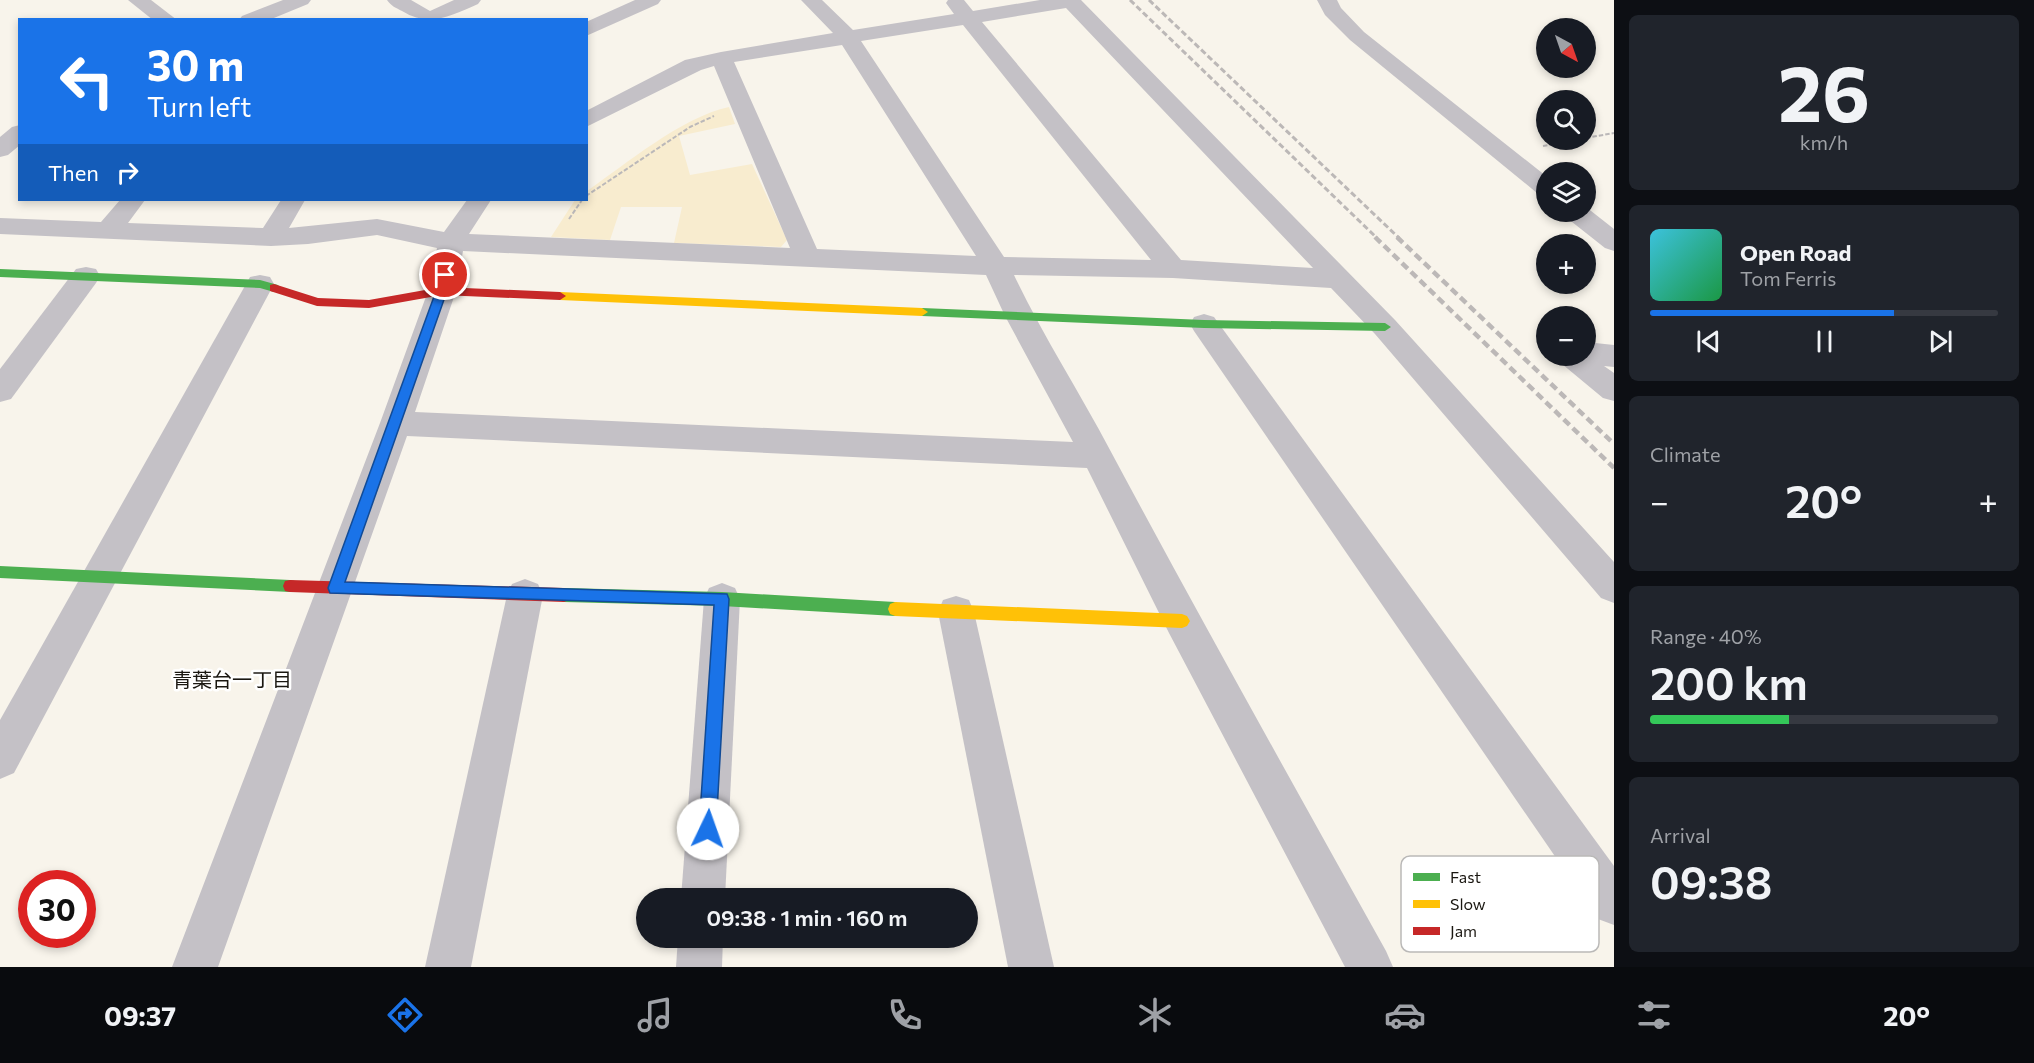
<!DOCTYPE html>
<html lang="en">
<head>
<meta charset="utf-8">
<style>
  :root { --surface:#171b24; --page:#20242c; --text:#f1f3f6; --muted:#9ea1a6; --line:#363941; --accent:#1a73e8 }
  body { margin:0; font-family:Commissioner,"Noto Sans JP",sans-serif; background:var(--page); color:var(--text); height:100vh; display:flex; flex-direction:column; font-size:22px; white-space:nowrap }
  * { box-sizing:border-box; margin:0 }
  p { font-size:20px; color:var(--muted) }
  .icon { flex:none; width:33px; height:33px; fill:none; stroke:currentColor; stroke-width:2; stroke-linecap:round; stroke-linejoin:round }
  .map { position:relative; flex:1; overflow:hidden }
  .side { display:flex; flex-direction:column; gap:15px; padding:15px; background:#0d0f14; width:420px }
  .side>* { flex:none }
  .banner { position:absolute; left:18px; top:18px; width:570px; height:183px; border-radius:0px; box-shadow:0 3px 9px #0003; background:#1a73e8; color:#fff; overflow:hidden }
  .needle { width:39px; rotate:140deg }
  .controls { position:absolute; left:1536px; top:18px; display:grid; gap:12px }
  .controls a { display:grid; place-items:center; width:60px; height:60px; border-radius:50%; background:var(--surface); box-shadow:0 3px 9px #0003; font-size:30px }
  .speed { position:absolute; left:18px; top:870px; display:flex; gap:12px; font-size:30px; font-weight:700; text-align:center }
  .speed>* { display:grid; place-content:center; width:78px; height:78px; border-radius:50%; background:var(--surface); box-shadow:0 3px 9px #0003; line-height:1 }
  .speed .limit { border:9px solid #d22; background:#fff; color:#111 }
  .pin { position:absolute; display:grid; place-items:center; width:51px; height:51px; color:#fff; margin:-26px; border:3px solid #fff; border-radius:50%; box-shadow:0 2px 6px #0007 }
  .me { position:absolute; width:66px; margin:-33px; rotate:3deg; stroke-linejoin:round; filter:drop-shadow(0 0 4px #0008) }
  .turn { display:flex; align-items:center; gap:21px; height:126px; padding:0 30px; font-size:27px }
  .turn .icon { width:78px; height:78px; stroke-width:2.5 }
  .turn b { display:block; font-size:42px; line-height:51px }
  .then { display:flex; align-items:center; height:57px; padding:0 30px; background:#0003; gap:12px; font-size:22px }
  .big { font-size:45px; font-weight:600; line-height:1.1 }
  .side .tile { flex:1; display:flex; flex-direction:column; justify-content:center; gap:9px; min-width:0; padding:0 21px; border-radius:9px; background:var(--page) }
  .side .dial { align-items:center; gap:0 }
  .dial b { font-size:78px; line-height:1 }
  .song { display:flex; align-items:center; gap:18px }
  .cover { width:72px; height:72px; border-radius:9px; background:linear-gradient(135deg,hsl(190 70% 55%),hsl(140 70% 35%)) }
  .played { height:6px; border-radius:3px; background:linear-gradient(90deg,var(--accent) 70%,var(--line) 70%) }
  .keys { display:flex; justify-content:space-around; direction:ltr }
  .heat { display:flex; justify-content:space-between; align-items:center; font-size:33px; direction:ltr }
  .charge { height:9px; border-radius:4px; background:linear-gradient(90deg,#34c759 40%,var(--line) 0) }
  .trip { position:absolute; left:636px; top:888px; width:342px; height:60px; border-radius:30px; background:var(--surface); box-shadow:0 3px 9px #0003; font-weight:600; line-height:60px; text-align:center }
  .tab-bar { display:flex; height:96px; justify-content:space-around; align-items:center; background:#090b0e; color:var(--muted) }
  .tab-bar .icon { width:42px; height:42px }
  .tab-bar .selected { color:var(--accent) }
  .tab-bar b { font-size:27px; color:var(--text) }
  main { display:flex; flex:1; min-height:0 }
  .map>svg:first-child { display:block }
</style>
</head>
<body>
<main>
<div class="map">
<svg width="1614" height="967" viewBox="0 0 1614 967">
  <rect width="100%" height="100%" fill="#f8f4eb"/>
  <path fill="#f8eccf" d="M729,107L735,124L679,136L690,175L752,164L787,240L781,247L674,243L682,207H621L610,240L551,237L575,200H586L587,191C626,164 682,117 729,107Z"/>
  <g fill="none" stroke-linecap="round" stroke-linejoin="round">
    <g stroke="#bbb8b9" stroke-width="2" stroke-dasharray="4.5 2" stroke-linecap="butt">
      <polyline points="1586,138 1614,133"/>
      <polyline points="1543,146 1575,140"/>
      <polyline points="586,196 690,127 714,116"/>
      <polyline points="569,219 582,200"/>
    </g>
    <g fill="#c4c1c6" fill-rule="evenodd">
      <polygon points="128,0 151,0 177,20 153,20"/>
      <polygon points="283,0 311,0 308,4 269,20 239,20 242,16"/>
      <path d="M387,0H411L430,11L454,0H481L478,4C450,16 430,28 402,11C396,8 391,6 387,0Z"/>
      <polygon points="635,0 661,0 658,4 586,36 586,22"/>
      <path d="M801,0H822L853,30L954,14L946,3L948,0H964L973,11L1040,0H1081L1395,320L1614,562V603L1601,598L1375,334L1331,288L1173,278L1014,275C1043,336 1079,391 1110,450C1200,618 1293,784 1386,951L1393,967H1345L1169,633L1087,468L407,436L218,967H172L380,423L428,291L437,248L377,235L308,244L271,246L0,234V218L101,222L120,200H145L128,223L263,228L281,200H305L289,228L377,219L444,232L467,200H491L469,234L790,248L714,66L701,70L586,127V111L685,60L721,52L833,33ZM1066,8L1313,268L1181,260L982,22ZM963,25L1151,260L1004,257L861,41ZM842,45L976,256L817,249L734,62ZM463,251L986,275L1005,316L1073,442L415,412L456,291Z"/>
      <polygon points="1317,0 1337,0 1341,8 1364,32 1546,176 1546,196 1537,193 1350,40 1325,15"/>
      <polygon points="20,125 20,145 8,155 0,157 0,137 12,127"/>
      <polygon points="1586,207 1614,229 1614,251 1605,248 1567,218 1563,212 1586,212"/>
      <polygon points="86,267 96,269 100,276 96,283 11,399 0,402 0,369 76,269"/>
      <polygon points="260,275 270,277 274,284 14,773 0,779 0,720 246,284 250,277"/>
      <polygon points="1204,314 1214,317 1614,866 1614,925 1598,919 1194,331 1190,324 1194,317"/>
      <polygon points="1586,342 1614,345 1614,367 1604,366 1614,373 1614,401 1603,398 1562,364 1557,356 1586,356"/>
      <polygon points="525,579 538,584 543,595 471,967 425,967 507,595 512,584"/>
      <polygon points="722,583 735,588 740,599 725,898 681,898 704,599 709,588"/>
      <polygon points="956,596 969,600 974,612 1054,967 1008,967 938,612 943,600"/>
      <polygon points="678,938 723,938 722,967 676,967"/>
    </g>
    <g fill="#4caf50" fill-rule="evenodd">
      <polygon points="0,269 260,280 278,285 280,288 274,292 260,288 0,277"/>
      <polygon points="922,308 1204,320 1385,323 1391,327 1385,331 1204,328 922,316 916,312"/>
      <polygon points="0,566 290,580 295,581 297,586 295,591 290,592 0,578"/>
      <polygon points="564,588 722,592 895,602 900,604 902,609 900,614 895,616 722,606 564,602 559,600 557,595 559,590"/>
    </g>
    <g fill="#ffc107" fill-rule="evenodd">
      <polygon points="560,292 922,308 928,312 922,316 560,300 554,296"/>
      <polygon points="895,602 1182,614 1187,616 1190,621 1187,626 1182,628 895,616 890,614 888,609 890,604"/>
    </g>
    <g fill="#c62828" fill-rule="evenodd">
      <polygon points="274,284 318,298 369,300 442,287 560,292 566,296 560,300 442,295 369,308 317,306 270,291 270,285"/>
      <polygon points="290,580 564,588 569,590 571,595 569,600 564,602 290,592 285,591 283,586 285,581"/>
    </g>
    <g stroke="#bcb8b7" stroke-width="3" stroke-dasharray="6 3" stroke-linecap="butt">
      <polyline points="1130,0 1377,238"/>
      <polyline points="1149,0 1399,238"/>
    </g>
    <g stroke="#bcb8b7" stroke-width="4.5" stroke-dasharray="8 4.5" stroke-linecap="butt">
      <polyline points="1375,237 1614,468"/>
      <polyline points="1397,237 1614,444"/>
    </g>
  </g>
  <polygon fill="#1a73e8" stroke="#114b97" stroke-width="1.5" points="445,271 451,275 447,291 345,582 727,594 729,599 716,829 714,836 708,838 702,836 699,829 714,605 330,593 328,588 436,291 439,275"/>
  <g text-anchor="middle" stroke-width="5" stroke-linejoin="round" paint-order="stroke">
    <g font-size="20" fill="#1a1711" stroke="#fff">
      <text x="232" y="687">青葉台一丁目</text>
    </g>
  </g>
  <rect x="1401" y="856" width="198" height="96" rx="9" fill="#fff" stroke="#bab9b8" stroke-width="1.5"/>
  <rect x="1413" y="873" width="27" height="8" fill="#4caf50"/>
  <rect x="1413" y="900" width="27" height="8" fill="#ffc107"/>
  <rect x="1413" y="927" width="27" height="8" fill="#c62828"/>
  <g font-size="16" fill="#1a1711">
    <text x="1450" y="883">Fast</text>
    <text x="1450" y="910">Slow</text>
    <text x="1450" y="937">Jam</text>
  </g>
</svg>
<div class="controls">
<a><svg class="needle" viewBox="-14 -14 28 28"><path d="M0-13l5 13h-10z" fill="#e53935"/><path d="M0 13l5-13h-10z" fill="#9ea1a6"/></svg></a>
<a><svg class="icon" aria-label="search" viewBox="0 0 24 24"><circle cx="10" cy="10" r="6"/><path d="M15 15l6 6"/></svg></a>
<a><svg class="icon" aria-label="layers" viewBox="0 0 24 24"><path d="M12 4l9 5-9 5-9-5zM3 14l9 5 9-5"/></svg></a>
<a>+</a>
<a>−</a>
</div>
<div class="speed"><div class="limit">30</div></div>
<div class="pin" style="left:445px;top:275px;background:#d93025"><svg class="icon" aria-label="arrive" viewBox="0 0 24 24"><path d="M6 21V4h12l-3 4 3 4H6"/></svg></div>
<svg class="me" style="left:708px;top:829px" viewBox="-20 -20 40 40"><circle r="19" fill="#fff"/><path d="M0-13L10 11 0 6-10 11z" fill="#1a73e8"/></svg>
<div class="trip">09:38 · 1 min · 160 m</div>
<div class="banner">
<div class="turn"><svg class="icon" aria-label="left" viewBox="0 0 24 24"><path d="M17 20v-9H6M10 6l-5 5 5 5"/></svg><div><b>30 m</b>Turn left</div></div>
<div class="then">Then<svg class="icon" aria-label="right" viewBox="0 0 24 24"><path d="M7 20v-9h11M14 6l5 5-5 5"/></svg></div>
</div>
</div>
<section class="side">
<div class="tile dial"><b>26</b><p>km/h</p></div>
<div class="tile">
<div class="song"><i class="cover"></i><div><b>Open Road</b><p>Tom Ferris</p></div></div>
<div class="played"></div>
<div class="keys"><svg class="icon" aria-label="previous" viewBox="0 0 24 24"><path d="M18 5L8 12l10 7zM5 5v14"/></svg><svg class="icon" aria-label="pause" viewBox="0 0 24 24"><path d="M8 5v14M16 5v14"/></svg><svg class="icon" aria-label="next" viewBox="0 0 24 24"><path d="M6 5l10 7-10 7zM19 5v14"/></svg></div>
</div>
<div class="tile"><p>Climate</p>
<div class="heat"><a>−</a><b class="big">20°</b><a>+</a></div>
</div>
<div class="tile"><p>Range · 40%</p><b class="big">200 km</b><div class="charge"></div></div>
<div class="tile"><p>Arrival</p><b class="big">09:38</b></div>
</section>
</main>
<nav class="tab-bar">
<b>09:37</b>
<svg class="icon selected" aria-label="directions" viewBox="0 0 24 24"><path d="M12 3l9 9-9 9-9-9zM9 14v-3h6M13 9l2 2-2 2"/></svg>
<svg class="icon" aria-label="music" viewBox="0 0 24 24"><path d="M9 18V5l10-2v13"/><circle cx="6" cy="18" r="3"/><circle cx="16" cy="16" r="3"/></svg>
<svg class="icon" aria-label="phone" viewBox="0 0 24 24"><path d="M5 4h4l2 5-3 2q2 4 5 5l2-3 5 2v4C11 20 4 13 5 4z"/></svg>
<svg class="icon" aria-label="climate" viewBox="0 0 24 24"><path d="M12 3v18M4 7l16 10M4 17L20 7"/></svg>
<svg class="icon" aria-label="car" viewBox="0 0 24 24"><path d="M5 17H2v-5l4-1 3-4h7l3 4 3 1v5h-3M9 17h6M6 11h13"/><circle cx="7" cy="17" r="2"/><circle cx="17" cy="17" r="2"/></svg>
<svg class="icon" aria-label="filters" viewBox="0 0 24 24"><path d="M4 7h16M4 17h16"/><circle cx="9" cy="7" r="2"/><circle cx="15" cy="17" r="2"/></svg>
<b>20°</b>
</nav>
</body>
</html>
